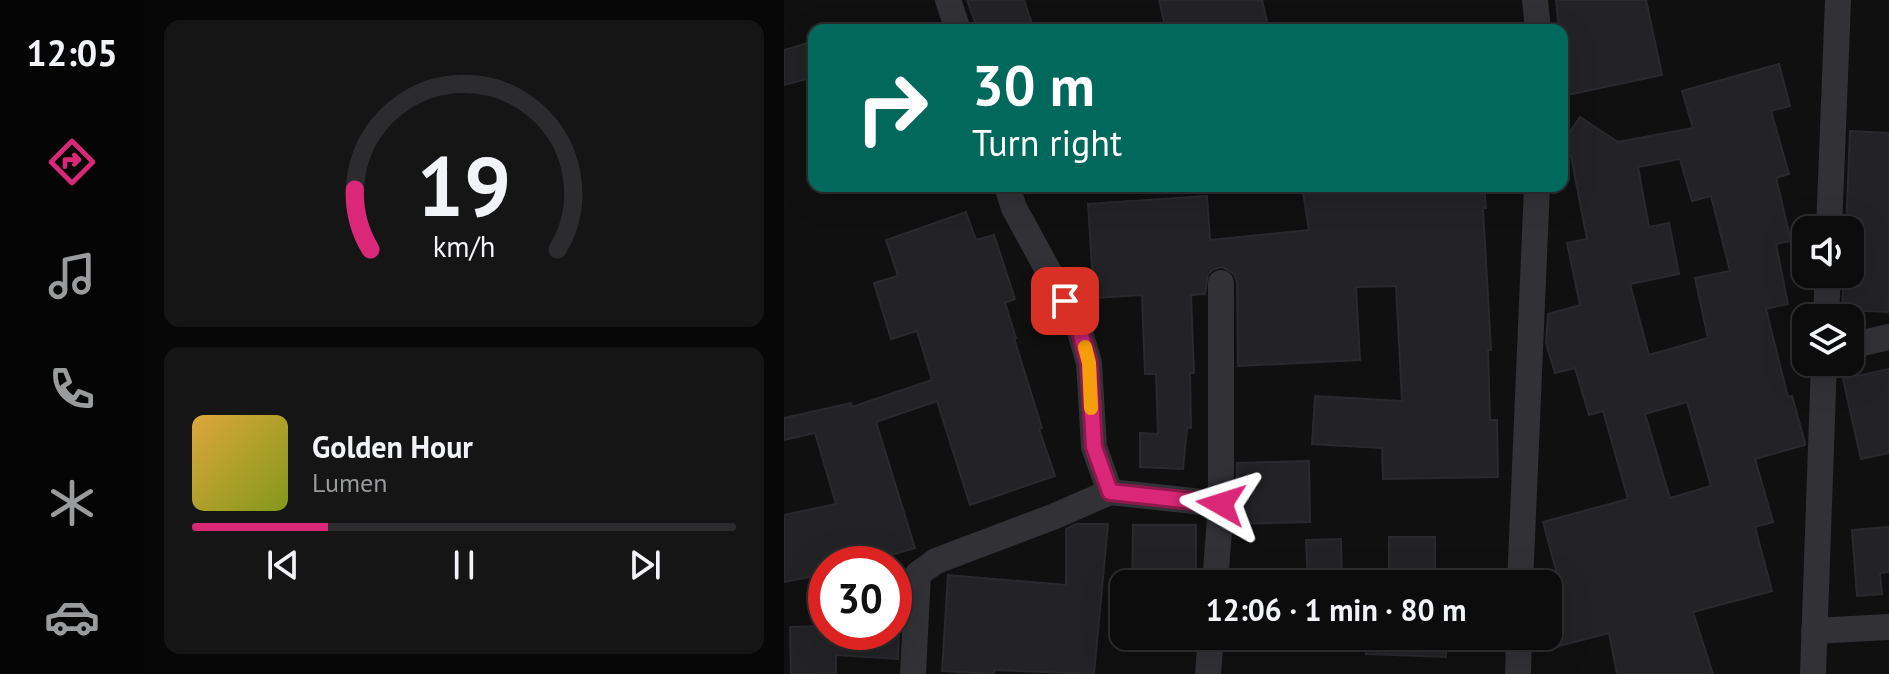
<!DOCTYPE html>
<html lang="en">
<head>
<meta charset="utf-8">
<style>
  :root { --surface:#0c0c0d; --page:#151516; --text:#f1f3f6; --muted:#9a9b9d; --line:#2c2c2e; --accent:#db2777 }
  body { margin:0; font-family:"PT Sans",sans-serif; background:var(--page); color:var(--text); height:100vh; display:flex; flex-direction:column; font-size:30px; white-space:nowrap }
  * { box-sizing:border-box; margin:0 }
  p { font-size:26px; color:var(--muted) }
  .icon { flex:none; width:44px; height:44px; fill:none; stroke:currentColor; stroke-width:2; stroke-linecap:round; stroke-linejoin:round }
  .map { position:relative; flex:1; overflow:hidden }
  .panel { display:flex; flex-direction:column; gap:20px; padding:20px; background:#070707; width:640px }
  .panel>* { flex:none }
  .top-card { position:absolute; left:24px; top:24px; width:760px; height:168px; border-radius:16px; box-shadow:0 8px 32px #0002,0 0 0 2px var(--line); background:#00695c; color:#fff; overflow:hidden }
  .fabs { position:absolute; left:1008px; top:216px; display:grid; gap:16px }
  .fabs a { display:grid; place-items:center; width:72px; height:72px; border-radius:16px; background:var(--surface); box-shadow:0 8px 32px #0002,0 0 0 2px var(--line); font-size:40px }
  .speed { position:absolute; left:24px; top:546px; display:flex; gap:16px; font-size:40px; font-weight:700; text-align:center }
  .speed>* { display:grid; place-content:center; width:104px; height:104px; border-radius:50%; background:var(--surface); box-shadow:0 8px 32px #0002,0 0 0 2px var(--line); line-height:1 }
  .speed .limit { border:12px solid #d22; background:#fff; color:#111 }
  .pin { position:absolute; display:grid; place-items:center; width:68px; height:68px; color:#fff; margin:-34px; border-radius:16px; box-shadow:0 4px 12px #0006 }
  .me { position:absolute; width:88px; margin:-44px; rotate:276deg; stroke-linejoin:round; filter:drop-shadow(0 0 6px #0008) }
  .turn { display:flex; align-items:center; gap:28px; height:168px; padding:0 32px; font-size:36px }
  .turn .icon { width:104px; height:104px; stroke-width:2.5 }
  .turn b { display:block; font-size:56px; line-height:68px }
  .panel .widget { flex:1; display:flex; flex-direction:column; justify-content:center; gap:12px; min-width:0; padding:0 28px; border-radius:16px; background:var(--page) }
  .panel .dial { align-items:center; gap:0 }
  .dial svg { height:208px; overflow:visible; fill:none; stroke:var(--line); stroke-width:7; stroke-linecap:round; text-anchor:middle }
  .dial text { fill:var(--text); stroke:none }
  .song { display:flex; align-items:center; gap:24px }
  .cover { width:96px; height:96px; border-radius:12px; background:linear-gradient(135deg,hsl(40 70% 55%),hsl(70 70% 35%)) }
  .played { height:8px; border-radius:4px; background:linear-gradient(90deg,var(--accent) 25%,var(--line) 25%) }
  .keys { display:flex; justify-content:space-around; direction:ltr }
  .trip { position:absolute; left:326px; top:570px; width:452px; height:80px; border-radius:16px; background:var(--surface); box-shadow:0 8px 32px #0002,0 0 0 2px var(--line); font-weight:700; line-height:80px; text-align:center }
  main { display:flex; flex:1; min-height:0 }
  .tabs { display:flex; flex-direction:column; width:144px; justify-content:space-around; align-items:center; background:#050505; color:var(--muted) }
  .tabs .icon { width:56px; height:56px }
  .tabs .selected { color:var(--accent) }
  .tabs b { font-size:36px; color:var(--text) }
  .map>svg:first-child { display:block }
</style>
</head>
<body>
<main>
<nav class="tabs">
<b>12:05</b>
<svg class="icon selected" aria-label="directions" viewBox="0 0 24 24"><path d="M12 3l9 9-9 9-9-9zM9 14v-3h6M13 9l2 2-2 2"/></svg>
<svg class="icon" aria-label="music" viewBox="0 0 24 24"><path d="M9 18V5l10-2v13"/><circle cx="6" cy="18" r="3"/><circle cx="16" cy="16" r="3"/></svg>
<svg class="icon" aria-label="phone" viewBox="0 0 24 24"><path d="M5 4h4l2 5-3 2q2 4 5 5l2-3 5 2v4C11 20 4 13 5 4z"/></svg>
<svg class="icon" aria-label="climate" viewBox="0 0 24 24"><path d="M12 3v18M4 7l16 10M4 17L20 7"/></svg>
<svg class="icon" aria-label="car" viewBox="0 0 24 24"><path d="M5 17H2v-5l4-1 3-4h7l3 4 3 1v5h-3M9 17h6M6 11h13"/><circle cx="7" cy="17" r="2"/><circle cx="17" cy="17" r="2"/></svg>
</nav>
<section class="panel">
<div class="widget dial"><svg viewBox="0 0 100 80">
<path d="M14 69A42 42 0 1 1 86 69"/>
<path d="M14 69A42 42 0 0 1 8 46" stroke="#db2777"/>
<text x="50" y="56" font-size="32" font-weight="700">19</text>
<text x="50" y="72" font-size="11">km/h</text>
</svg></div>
<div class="widget">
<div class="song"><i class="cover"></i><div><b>Golden Hour</b><p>Lumen</p></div></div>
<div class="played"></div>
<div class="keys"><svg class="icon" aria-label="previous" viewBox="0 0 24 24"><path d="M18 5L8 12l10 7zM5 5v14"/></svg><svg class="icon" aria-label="pause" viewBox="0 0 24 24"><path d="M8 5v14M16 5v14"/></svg><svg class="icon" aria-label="next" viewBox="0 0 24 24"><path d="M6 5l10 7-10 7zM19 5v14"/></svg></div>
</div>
</section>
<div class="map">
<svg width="1105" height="674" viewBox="0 0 1105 674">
  <rect width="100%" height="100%" fill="#101011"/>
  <g fill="#232225" stroke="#2a292d" stroke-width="2" fill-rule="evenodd">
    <polygon points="183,0 240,0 250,30 194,30"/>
    <polygon points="375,0 478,0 485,30 382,30"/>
    <polygon points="772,0 862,0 878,75 783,95 778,72 778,30 775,30"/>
    <polygon points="30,41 30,77 0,85 0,50"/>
    <path d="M995,64L1006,106L987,111L1005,174L992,178L1007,241L992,244L1004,304L982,309L1004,397L1008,396L1021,443V445L971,459L989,522L971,527L988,591L909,612L929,674H833L825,633L764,649V588L776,585L759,522L844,499L819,411L805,415L791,368L771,373L762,343L764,314L796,305L783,243L803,239L787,156L778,150V143L796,117L834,142L909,128L898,91ZM896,159L908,201L927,196L946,271L911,278L924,338L865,355L846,284L895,274L885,223L865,227L854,167ZM903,402L927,486L886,498L861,414Z"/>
    <polygon points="1066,131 1105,133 1105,312 1058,310 1060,274 1066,274 1066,230 1062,230"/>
    <polygon points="518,186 700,186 702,208 699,208 707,350 704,350 706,420 713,420 714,477 599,479 598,448 528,444 531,396 618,401 612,286 572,287 576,360 454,366 453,282 450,274 438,267 430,269 424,274 421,294 407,295 410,373 406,373 407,428 403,428 399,469 356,467 356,433 374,434 372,374 361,374 358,295 310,298 304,204 423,196 426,240 525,230"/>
    <polygon points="182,212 192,240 210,235 231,299 221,303 232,338 230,338 258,428 255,429 271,476 186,505 153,401 92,422 131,548 76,564 42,564 42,574 0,582 0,515 52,504 31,433 0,440 0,418 67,403 68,407 148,380 133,331 107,339 90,283 114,276 102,240"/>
    <polygon points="1105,369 1105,453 1077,459 1059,379"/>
    <polygon points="525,461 526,522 452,524 453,463"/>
    <polygon points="292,524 324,524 310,674 210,670 210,674 158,671 164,575 282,585 282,529"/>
    <polygon points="349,525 412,525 412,584 348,584"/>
    <polygon points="1105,527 1105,572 1096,573 1098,594 1073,596 1068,530"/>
    <rect x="605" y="537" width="46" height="47"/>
    <polygon points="557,539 558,584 524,584 522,540"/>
    <polygon points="42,626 42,632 115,632 114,659 52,655 52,674 7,674 6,627"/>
    <polygon points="582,636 663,636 662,657 582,654"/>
  </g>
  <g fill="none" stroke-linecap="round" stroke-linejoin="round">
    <g stroke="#313136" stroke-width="26">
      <polyline points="164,0 174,30"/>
      <polyline points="751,0 754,30"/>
      <polyline points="223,186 230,208 294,325 305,363 310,447 326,492"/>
      <polyline points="1045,230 1054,0"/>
      <polyline points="1042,318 1044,274"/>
      <polyline points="1066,346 1105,337"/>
      <polyline points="431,584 437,504 437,283"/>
      <polyline points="736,584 753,186"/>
      <polyline points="1030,631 1105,627"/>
      <polyline points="129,674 134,574 152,561 271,516 326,492 437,504"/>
      <polyline points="424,674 427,636"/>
      <polyline points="734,674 735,636"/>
      <polyline points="1029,674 1040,362"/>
    </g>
  </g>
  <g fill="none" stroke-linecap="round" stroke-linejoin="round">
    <defs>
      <polyline id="route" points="281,301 294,325 305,363 310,447 326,492 437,504"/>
    </defs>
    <use href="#route" stroke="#8e194d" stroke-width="20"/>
    <use href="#route" stroke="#db2777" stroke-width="14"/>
    <polyline stroke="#f59e0b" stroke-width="14" points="301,347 305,363 307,408"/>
  </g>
</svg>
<div class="fabs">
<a><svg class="icon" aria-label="sound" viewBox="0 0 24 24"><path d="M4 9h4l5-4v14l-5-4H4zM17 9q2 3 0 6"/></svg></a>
<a><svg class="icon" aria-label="layers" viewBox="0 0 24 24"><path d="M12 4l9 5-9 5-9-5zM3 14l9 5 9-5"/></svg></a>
</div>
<div class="speed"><div class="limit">30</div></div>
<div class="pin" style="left:281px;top:301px;background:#d93025"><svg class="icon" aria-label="arrive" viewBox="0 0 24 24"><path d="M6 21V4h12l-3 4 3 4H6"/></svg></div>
<svg class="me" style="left:437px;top:504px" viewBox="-20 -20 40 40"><path d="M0-17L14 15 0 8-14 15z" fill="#db2777" stroke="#fff" stroke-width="4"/></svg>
<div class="trip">12:06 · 1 min · 80 m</div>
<div class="top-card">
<div class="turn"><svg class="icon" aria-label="right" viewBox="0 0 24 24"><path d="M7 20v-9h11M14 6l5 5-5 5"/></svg><div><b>30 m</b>Turn right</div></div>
</div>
</div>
</main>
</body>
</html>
